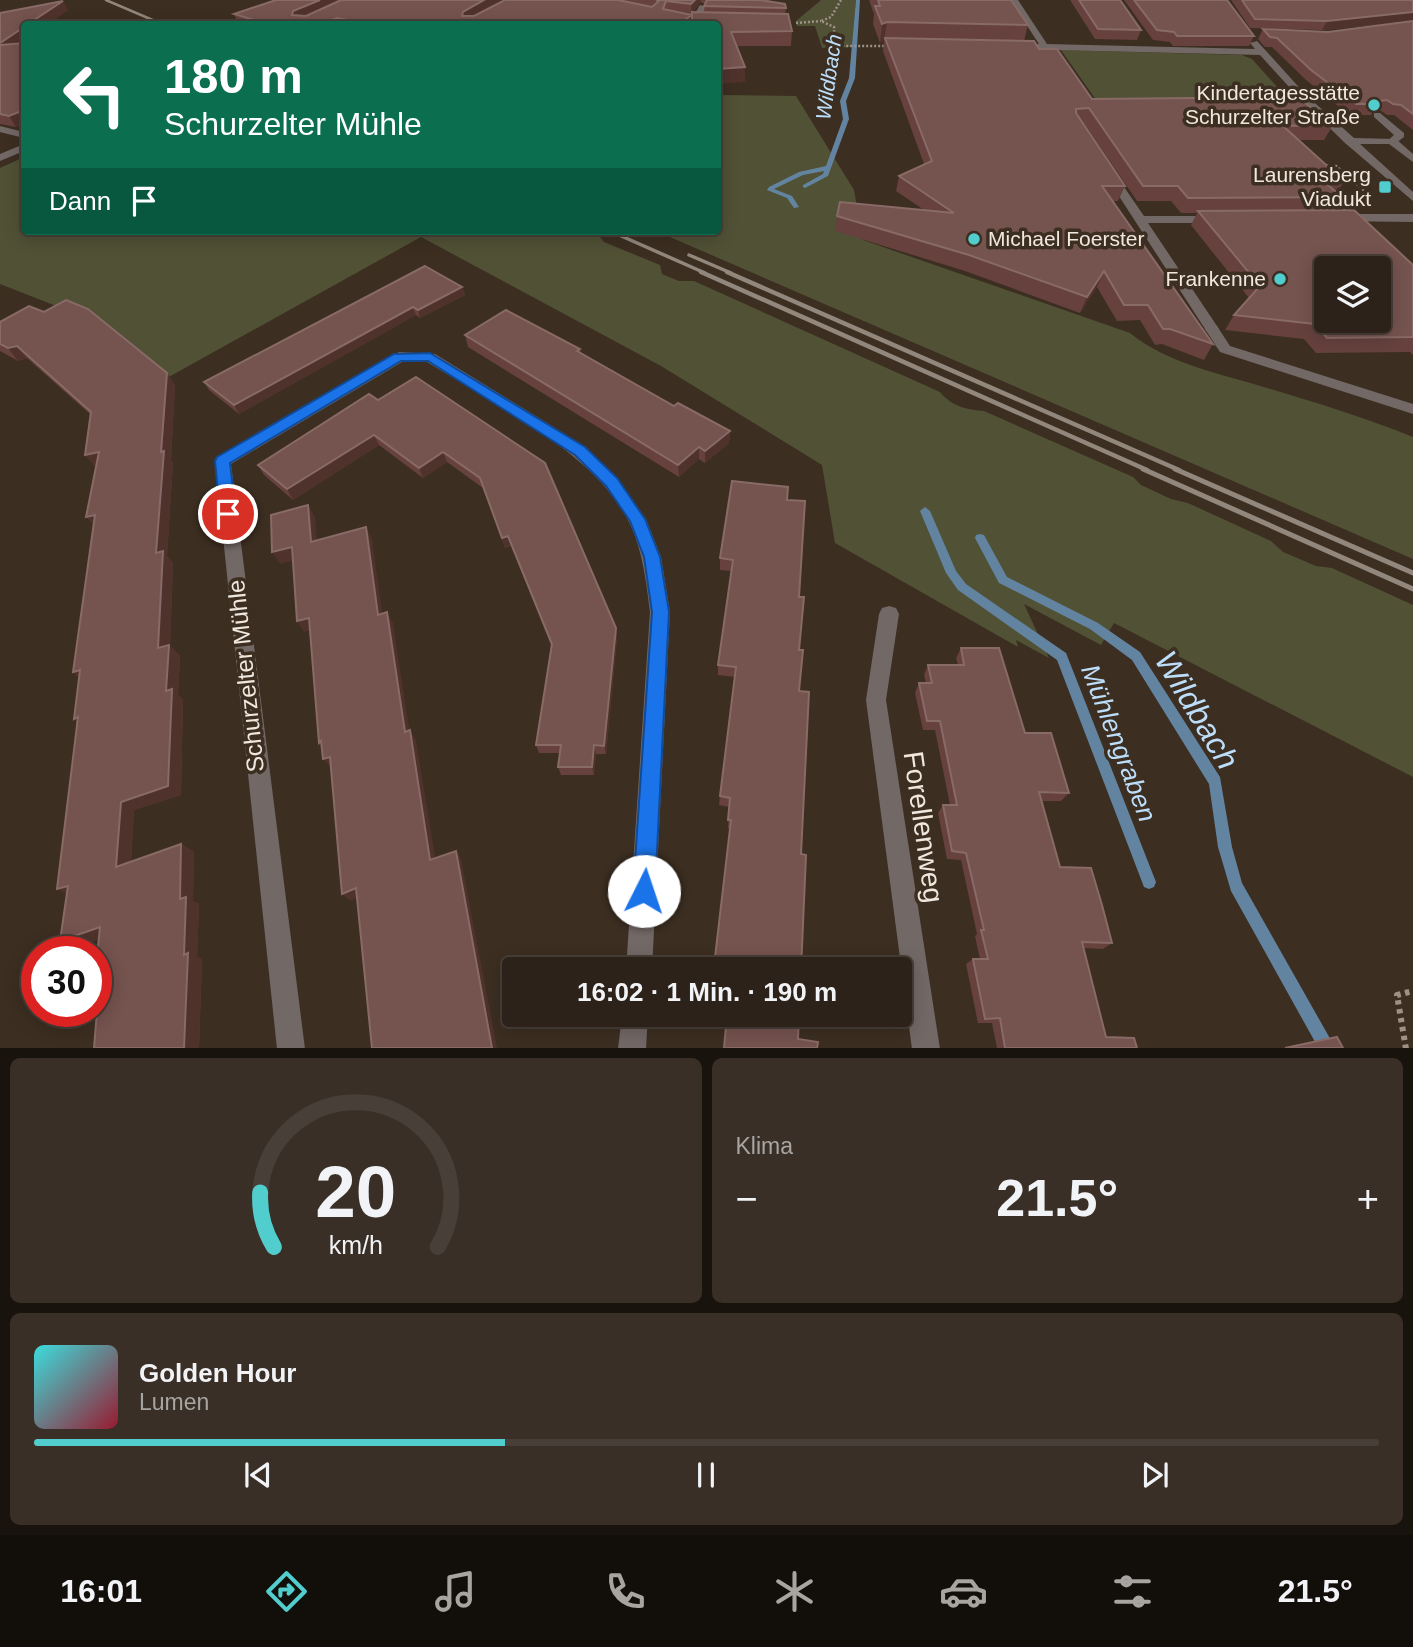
<!DOCTYPE html>
<html lang="de">
<head>
<meta charset="utf-8">
<style>
  :root { --surface:#2d2219; --page:#392f26; --text:#f1f3f6; --muted:#a7a4a2; --line:#483f38; --accent:#52cdce }
  body { margin:0; font-family:Helvetica,sans-serif; background:var(--page); color:var(--text); height:100vh; display:flex; flex-direction:column; font-size:26px; white-space:nowrap }
  * { box-sizing:border-box; margin:0 }
  p { font-size:23px; color:var(--muted) }
  .icon { flex:none; width:38px; height:38px; fill:none; stroke:currentColor; stroke-width:2; stroke-linecap:round; stroke-linejoin:round }
  .map { position:relative; height:1048px; overflow:hidden }
  .panel { display:flex; flex-direction:column; gap:10px; padding:10px; background:#19130e; flex:1 }
  .panel>* { flex:none }
  .top-card { position:absolute; left:21px; top:21px; width:700px; height:214px; border-radius:7px; box-shadow:0 4px 18px #0003,0 0 0 2px var(--line); background:#0b6e4f; color:#fff; overflow:hidden }
  .buttons { position:absolute; left:1314px; top:256px; display:grid; gap:14px }
  .buttons a { display:grid; place-items:center; width:77px; height:77px; border-radius:7px; background:var(--surface); box-shadow:0 4px 18px #0003,0 0 0 2px var(--line); font-size:35px }
  .speed { position:absolute; left:21px; top:936px; display:flex; gap:14px; font-size:35px; font-weight:700; text-align:center }
  .speed>* { display:grid; place-content:center; width:91px; height:91px; border-radius:50%; background:var(--surface); box-shadow:0 4px 18px #0003,0 0 0 2px var(--line); line-height:1 }
  .speed .limit { border:10px solid #d22; background:#fff; color:#111 }
  .pin { position:absolute; display:grid; place-items:center; width:60px; height:60px; color:#fff; margin:-30px; border:4px solid #fff; border-radius:50%; box-shadow:0 2px 7px #0007 }
  .me { position:absolute; width:77px; margin:-38px; rotate:4deg; stroke-linejoin:round; filter:drop-shadow(0 0 5px #0008) }
  .turn { display:flex; align-items:center; gap:24px; height:147px; padding:0 28px; font-size:32px }
  .turn .icon { width:91px; height:91px; stroke-width:2.5 }
  .turn b { display:block; font-size:49px; line-height:60px }
  .then { display:flex; align-items:center; height:66px; padding:0 28px; background:#0003; gap:14px; font-size:26px }
  .big { font-size:52px; font-weight:800; line-height:1.1 }
  .panel .tile { flex:1; display:flex; flex-direction:column; justify-content:center; gap:10px; min-width:0; padding:0 24px; border-radius:10px; background:var(--page) }
  .panel .dial { align-items:center; gap:0 }
  .dial svg { height:182px; overflow:visible; fill:none; stroke:var(--line); stroke-width:7; stroke-linecap:round; text-anchor:middle }
  .dial text { fill:var(--text); stroke:none }
  .song { display:flex; align-items:center; gap:21px }
  .cover { width:84px; height:84px; border-radius:10px; background:linear-gradient(135deg,hsl(180 70% 55%),hsl(350 70% 35%)) }
  .played { height:7px; border-radius:4px; background:linear-gradient(90deg,var(--accent) 35%,var(--line) 35%) }
  .keys { display:flex; justify-content:space-around; direction:ltr }
  .heat { display:flex; justify-content:space-between; align-items:center; font-size:38px; direction:ltr }
  .panel .tiles { flex:1; display:grid; gap:10px; grid-template-columns:1fr 1fr }
  .tile:last-child { grid-column:span 2 }
  .trip { position:absolute; left:502px; top:957px; width:410px; height:70px; border-radius:7px; background:var(--surface); box-shadow:0 4px 18px #0003,0 0 0 2px var(--line); font-weight:800; line-height:70px; text-align:center }
  .dock { display:flex; height:112px; justify-content:space-around; align-items:center; background:#120e0a; color:var(--muted) }
  .dock .icon { width:49px; height:49px }
  .dock .selected { color:var(--accent) }
  .dock b { font-size:32px; color:var(--text) }
  .map>svg:first-child { display:block }
</style>
</head>
<body>
<div class="map">
<svg width="1413" height="1049" viewBox="0 0 1413 1049">
  <rect width="100%" height="100%" fill="#3c2e21"/>
  <g fill="#505135">
    <polygon points="821,0 856,0 852,47 822,48 815,26 797,26 796,21"/>
    <polygon points="1061,50 1242,55 1252,59 1287,98 1096,100"/>
    <path d="M718,95L796,96L854,190L863,240L1130,333C1164,361 1212,372 1254,384C1307,400 1361,416 1413,437V559L656,231H718Z"/>
    <path d="M24,157V231H587L600,237L604,242L660,265L662,274L679,281H694L940,392C951,406 968,410 984,411L1133,477L1141,485L1171,499L1188,503L1271,541L1283,552L1316,566L1332,568L1413,605V777L1114,623L1101,645L1024,604L1049,658L1016,640L1018,647L835,543L822,465L661,366L421,237L167,378L97,322L0,284V168Z"/>
  </g>
  <g fill="none" stroke-linecap="round" stroke-linejoin="round">
    <g fill="#6384a0" fill-rule="evenodd">
      <polygon points="856,0 860,0 855,78 846,101 849,119 828,176 805,188 803,187 803,185 823,174 824,171 803,175 774,189 792,196 799,207 794,208 787,198 767,190 769,187 799,172 826,166 843,119 840,101 849,78"/>
      <polygon points="925,507 930,511 956,571 966,584 1066,653 1156,882 1154,887 1149,889 1144,887 1057,660 958,590 946,573 920,511"/>
      <polygon points="980,534 984,535 1007,577 1098,623 1140,652 1220,777 1232,847 1242,883 1336,1049 1319,1049 1231,891 1218,847 1209,784 1132,660 1090,629 999,583 975,538 976,535"/>
    </g>
    <g stroke="#9e9288" stroke-width="2.5" stroke-dasharray="2 2" stroke-linecap="butt">
      <polyline points="841,0 831,17 821,21 834,27 834,46 884,46"/>
      <polyline points="796,23 821,21"/>
      <polyline points="1323,165 1336,166 1367,193"/>
    </g>
    <polyline stroke="#9e9288" stroke-width="6" stroke-dasharray="4.5 4.5" stroke-linecap="butt" points="1406,1049 1397,995 1413,991"/>
    <g fill="#726866" fill-rule="evenodd">
      <polygon points="700,5 707,7 695,23 689,23"/>
      <polygon points="1374,113 1380,113 1404,133 1404,137 1396,143 1388,143 1387,141 1394,135 1374,117"/>
      <polygon points="1212,325 1217,326 1230,346 1413,404 1413,414 1220,352 1205,329"/>
    </g>
    <g fill="#726866" fill-rule="evenodd">
      <polygon points="1010,0 1018,0 1047,44 1255,49 1250,43 1257,41 1306,95 1354,138 1396,139 1413,154 1413,162 1389,144 1360,144 1413,192 1413,201 1345,143 1300,99 1260,55 1015,49 1012,44 1039,44"/>
      <polygon points="0,126 24,132 24,138 0,132"/>
      <polygon points="1105,171 1113,171 1144,216 1221,216 1223,219 1217,223 1148,223 1219,329 1217,332 1207,332 1104,173"/>
      <polygon points="1339,214 1413,214 1413,222 1335,221 1335,215"/>
      <path d="M399,352L435,354L586,447L617,478L646,519L661,557L670,612L652,970H626L650,612C646,581 643,552 630,524C599,455 490,401 427,362H402L231,464L305,1049H277L215,461L217,457Z"/>
      <polygon points="889,606 896,608 899,614 886,700 940,1049 912,1049 866,700 879,614 882,608"/>
      <polygon points="622,1015 648,1015 646,1049 618,1049"/>
    </g>
    <polygon fill="#726866" fill-rule="evenodd" points="24,144 24,151 0,161 0,154"/>
    <polyline stroke="#92877c" stroke-width="2.5" points="106,0 162,24"/>
    <g stroke="#92877c" stroke-width="3.5">
      <polyline points="610,231 705,273"/>
      <polyline points="689,255 731,273"/>
    </g>
    <g stroke="#92877c" stroke-width="4.5">
      <polyline points="701,272 1147,470"/>
      <polyline points="727,272 1179,470"/>
    </g>
    <g stroke="#92877c" stroke-width="5">
      <polyline points="1143,469 1413,589"/>
      <polyline points="1175,469 1413,573"/>
    </g>
  </g>
  <g fill="#66413e" fill-rule="evenodd">
    <path d="M274,0H771L769,1L786,8L785,14L792,31L791,46H737L745,67V82L718,24H238L234,14L275,0ZM701,2L705,4L704,12H693Z"/>
    <polygon points="869,0 1011,0 1028,25 1024,41 1039,49 1092,99 1333,125 1324,140 1299,140 1344,181 1337,193 1341,197 1333,210 1413,265 1413,355 1410,352 1316,353 1304,339 1225,330 1234,315 1249,298 1191,225 1197,213 1181,213 1171,201 1137,201 1084,123 1082,123 1125,186 1118,201 1113,201 1213,344 1204,360 1162,344 1155,345 1140,320 1117,321 1097,287 1080,313 965,271 835,231 837,216 924,210 896,191 899,176 924,164 883,51 884,40 880,43 873,24 874,14"/>
    <polygon points="1070,0 1120,0 1141,30 1137,40 1095,39"/>
    <polygon points="1124,0 1227,0 1254,36 1249,46 1173,46 1170,42 1153,40"/>
    <polygon points="1231,0 1413,0 1413,130 1394,115 1387,115 1380,110 1374,111 1371,115 1349,115 1306,80 1272,47 1265,47 1258,39 1263,29 1328,32 1397,23 1322,30 1250,28"/>
    <polygon points="68,10 21,43 24,43 24,124 16,127 0,124 0,13"/>
    <polygon points="462,287 465,295 420,318 416,315 239,414 209,390 204,382"/>
    <polygon points="0,322 175,385 171,460 173,463 167,556 173,563 170,646 180,656 178,695 183,700 181,795 134,810 131,861 181,844 194,852 193,901 199,904 197,957 202,959 199,1048 94,1048 99,989 96,989 96,967 99,939 76,947 67,894 79,677 73,672 94,525 96,467 85,455 91,415 27,358 18,361 0,351"/>
    <polygon points="465,335 580,349 581,354 674,406 730,431 729,443 705,463 699,459 679,477 468,347"/>
    <polygon points="416,377 616,628 617,638 606,754 596,754 594,775 561,775 558,767 560,753 539,753 536,745 551,645 511,546 505,548 483,488 447,462 423,478 379,445 293,500 264,475 258,465 378,400"/>
    <polygon points="787,500 799,597 801,970 714,970 730,829 728,828 729,807 719,805 720,796 735,677 718,675 718,665 732,571 720,570 720,558"/>
    <polygon points="961,648 1069,793 1061,801 1042,801 1060,867 1112,943 1103,949 1083,948 1106,1037 1137,1048 997,1048 992,1023 978,1023 966,964 973,959 980,959 975,936 977,934 961,860 947,859 938,813 943,805 950,805 935,730 923,730 915,693 919,683 926,683 924,675 928,665 958,665 956,658"/>
  </g>
  <g fill="#4f322b">
    <polygon points="320,0 345,0 297,22 292,15 293,11"/>
    <polygon points="484,0 505,0 464,24 462,16 463,12"/>
    <polygon points="695,0 701,0 701,2 692,14 691,4"/>
    <polygon points="63,1 68,10 48,24 28,24"/>
    <polygon points="1413,12 1413,21 1322,30 1327,21"/>
    <polygon points="692,15 692,24 679,24"/>
    <polygon points="337,18 339,24 321,24"/>
    <polygon points="887,22 884,40 880,43 882,24"/>
    <polygon points="24,27 24,41 4,56 0,49 0,43"/>
    <polygon points="745,67 745,82 718,84 718,69"/>
    <polygon points="24,110 24,124 16,127 9,116"/>
    <polygon points="1104,271 1097,287 1080,313 1087,297"/>
    <polygon points="462,287 465,295 420,318 418,310"/>
    <polygon points="413,307 416,315 239,414 234,405"/>
    <polygon points="17,346 27,358 18,361 8,348"/>
    <polygon points="167,373 175,385 171,460 173,463 167,556 173,563 170,646 180,656 178,695 183,700 181,795 134,810 130,875 116,867 121,802 166,691 158,648 156,553"/>
    <polygon points="730,431 729,443 705,463 705,451"/>
    <polygon points="374,435 379,445 293,500 287,489"/>
    <polygon points="699,447 699,459 679,477 678,465"/>
    <polygon points="99,452 109,464 95,467 85,455"/>
    <polygon points="443,452 447,462 423,478 419,468"/>
    <polygon points="308,505 315,517 318,553 311,542"/>
    <polygon points="95,515 97,529 86,517"/>
    <polygon points="366,527 372,539 384,626 378,615"/>
    <polygon points="508,536 511,546 505,548 502,538"/>
    <polygon points="292,547 299,559 280,564 272,552"/>
    <polygon points="387,612 393,623 411,741 405,732"/>
    <polygon points="309,618 316,629 304,632 297,621"/>
    <polygon points="616,628 617,638 606,754 604,746"/>
    <polygon points="80,670 86,683 73,672"/>
    <polygon points="410,730 416,740 437,868 430,860"/>
    <polygon points="594,745 596,754 594,775 592,767"/>
    <polygon points="330,757 331,768 323,759"/>
    <polygon points="181,844 194,852 193,901 199,904 197,957 202,959 199,1048 184,1048 184,955 180,899"/>
    <polygon points="456,851 461,859 497,1048 492,1048"/>
    <polygon points="68,886 73,897 57,889"/>
    <polygon points="356,888 364,896 350,901 342,894"/>
    <polygon points="100,927 116,933 76,947 60,941"/>
  </g>
  <g fill="#75534f" stroke="#886a66" stroke-width="2" fill-rule="evenodd">
    <polygon points="276,0 320,0 293,11 292,15 306,16 341,0 484,0 463,12 462,16 474,16 505,0 618,0 652,7 659,1 656,0 695,0 691,4 666,1 663,9 692,15 679,24 369,24 337,18 321,24 267,24 234,14"/>
    <polygon points="707,0 760,0 785,4 786,8 704,6"/>
    <polygon points="878,0 1011,0 1028,25 887,22 882,24 875,6 880,6"/>
    <polygon points="1079,0 1120,0 1141,30 1098,29"/>
    <polygon points="1134,0 1227,0 1254,36 1177,36 1174,32 1157,30"/>
    <polygon points="1242,0 1411,0 1413,1 1413,12 1327,21 1255,19"/>
    <polygon points="63,1 28,24 24,24 24,27 0,43 0,13"/>
    <polygon points="692,12 788,14 792,31 731,32 745,67 718,69 718,24 692,24"/>
    <polygon points="1413,21 1413,114 1401,105 1393,104 1387,100 1379,101 1378,104 1356,104 1311,70 1277,38 1270,37 1263,29 1328,32"/>
    <polygon points="885,38 1034,41 1039,49 1057,49 1092,99 1298,97 1333,125 1283,126 1344,181 1324,181 1341,197 1188,198 1178,186 1143,186 1089,108 1076,109 1076,113 1125,186 1102,186 1213,344 1170,329 1163,329 1148,305 1124,305 1104,271 1087,297 969,255 837,216 840,202 954,213 899,176 932,161"/>
    <polygon points="24,43 24,110 9,116 0,114 0,45"/>
    <path d="M1354,210L1413,265V337L1327,338L1315,324L1234,315L1260,286L1198,211ZM1326,268H1379V320H1326Z"/>
    <polygon points="425,266 462,287 418,310 413,307 234,405 204,382"/>
    <polygon points="66,300 88,309 167,373 161,452 164,451 156,553 163,551 158,648 169,645 166,691 172,689 168,786 121,802 116,867 181,844 180,899 186,897 184,955 188,953 184,1048 94,1048 99,987 96,987 96,967 100,927 60,941 68,886 57,889 78,717 74,719 80,670 73,672 95,515 86,517 99,452 85,455 91,412 17,346 8,348 0,344 0,322 29,306 44,312"/>
    <polygon points="506,310 580,349 577,351 674,406 678,403 730,431 705,451 699,447 678,465 465,335"/>
    <polygon points="416,377 545,463 616,628 604,746 594,745 592,767 558,767 561,745 536,745 552,644 508,536 502,538 480,478 443,452 419,468 374,435 287,489 258,465 369,394 378,400"/>
    <polygon points="732,481 788,487 787,500 805,501 799,597 804,597 799,650 803,650 799,691 809,692 801,854 806,855 801,970 731,970 731,968 714,966 731,820 728,820 730,798 720,796 736,667 718,665 733,560 720,558"/>
    <polygon points="308,505 311,542 366,527 378,615 387,612 405,732 410,730 430,860 456,851 492,1048 372,1048 356,888 342,894 330,757 323,759 321,741 319,743 309,618 297,621 292,547 272,552 271,515"/>
    <polygon points="961,648 999,648 1025,733 1051,733 1069,793 1039,792 1060,867 1091,868 1102,905 1112,943 1082,942 1106,1037 1134,1038 1137,1048 1005,1048 1000,1018 985,1019 973,959 988,959 981,930 984,930 966,853 952,851 943,805 957,805 940,721 927,721 919,683 932,683 928,665 964,665"/>
    <polygon points="727,1015 799,1015 798,1039 818,1042 817,1048 724,1048"/>
    <polygon points="1337,1037 1343,1048 1285,1048"/>
  </g>
  <polygon fill="#1a73e8" stroke="#114b97" stroke-width="2" points="430,353 585,447 617,478 645,519 660,557 669,612 655,891 652,899 644,902 637,899 633,891 652,612 644,557 630,521 606,486 575,455 428,361 401,361 230,463 236,514 228,520 220,514 215,461 217,457 394,354"/>
  <g fill="#52cdce" stroke="#3c2e21" stroke-width="2.5">
    <circle cx="1374" cy="105" r="7"/>
    <rect x="1378" y="180" width="14" height="14" rx="3.5"/>
    <circle cx="974" cy="239" r="7"/>
    <circle cx="1280" cy="279" r="7"/>
  </g>
  <g text-anchor="middle" stroke-width="7" stroke-linejoin="round" paint-order="stroke">
    <g font-size="21" font-style="italic" fill="#bddefa" stroke="#3c2e21">
      <text transform="translate(829 77) rotate(-82)" y="7">Wildbach</text>
    </g>
    <g font-size="21" fill="#f0e7de" stroke="#3c2e21" text-anchor="end">
      <text x="1360" y="100">Kindertagesstätte<tspan x="1360" dy="24">Schurzelter Straße</tspan></text>
      <text x="1371" y="182">Laurensberg<tspan x="1371" dy="24">Viadukt</tspan></text>
      <text x="988" y="246" text-anchor="start">Michael Foerster</text>
      <text x="1266" y="286">Frankenne</text>
    </g>
    <g font-size="24" fill="#f0e7de" stroke="#3c2e21">
      <text transform="translate(246 676) rotate(-96)" y="8">Schurzelter Mühle</text>
    </g>
    <g font-size="26" font-style="italic" fill="#bddefa" stroke="#3c2e21">
      <text transform="translate(1119 743) rotate(69)" y="9">Mühlengraben</text>
    </g>
    <g font-size="28" fill="#f0e7de" stroke="#3c2e21">
      <text transform="translate(924 827) rotate(82)" y="10">Forellenweg</text>
    </g>
    <g font-size="32" font-style="italic" fill="#bddefa" stroke="#3c2e21">
      <text transform="translate(1197 710) rotate(59)" y="11">Wildbach</text>
    </g>
  </g>
</svg>
<div class="buttons">
<a><svg class="icon" aria-label="layers" viewBox="0 0 24 24"><path d="M12 4l9 5-9 5-9-5zM3 14l9 5 9-5"/></svg></a>
</div>
<div class="speed"><div class="limit">30</div></div>
<div class="pin" style="left:228px;top:514px;background:#d93025"><svg class="icon" aria-label="arrive" viewBox="0 0 24 24"><path d="M6 21V4h12l-3 4 3 4H6"/></svg></div>
<svg class="me" style="left:644px;top:891px" viewBox="-20 -20 40 40"><circle r="19" fill="#fff"/><path d="M0-13L10 11 0 6-10 11z" fill="#1a73e8"/></svg>
<div class="trip">16:02 · 1 Min. · 190 m</div>
<div class="top-card">
<div class="turn"><svg class="icon" aria-label="left" viewBox="0 0 24 24"><path d="M17 20v-9H6M10 6l-5 5 5 5"/></svg><div><b>180 m</b>Schurzelter Mühle</div></div>
<div class="then">Dann<svg class="icon" aria-label="arrive" viewBox="0 0 24 24"><path d="M6 21V4h12l-3 4 3 4H6"/></svg></div>
</div>
</div>
<section class="panel">
<div class="tiles">
<div class="tile dial"><svg viewBox="0 0 100 80">
<path d="M14 69A42 42 0 1 1 86 69"/>
<path d="M14 69A42 42 0 0 1 8 45" stroke="#52cdce"/>
<text x="50" y="56" font-size="32" font-weight="700">20</text>
<text x="50" y="72" font-size="11">km/h</text>
</svg></div>
<div class="tile"><p>Klima</p>
<div class="heat"><a>−</a><b class="big">21.5°</b><a>+</a></div>
</div>
<div class="tile">
<div class="song"><i class="cover"></i><div><b>Golden Hour</b><p>Lumen</p></div></div>
<div class="played"></div>
<div class="keys"><svg class="icon" aria-label="previous" viewBox="0 0 24 24"><path d="M18 5L8 12l10 7zM5 5v14"/></svg><svg class="icon" aria-label="pause" viewBox="0 0 24 24"><path d="M8 5v14M16 5v14"/></svg><svg class="icon" aria-label="next" viewBox="0 0 24 24"><path d="M6 5l10 7-10 7zM19 5v14"/></svg></div>
</div>
</div>
</section>
<nav class="dock">
<b>16:01</b>
<svg class="icon selected" aria-label="directions" viewBox="0 0 24 24"><path d="M12 3l9 9-9 9-9-9zM9 14v-3h6M13 9l2 2-2 2"/></svg>
<svg class="icon" aria-label="music" viewBox="0 0 24 24"><path d="M9 18V5l10-2v13"/><circle cx="6" cy="18" r="3"/><circle cx="16" cy="16" r="3"/></svg>
<svg class="icon" aria-label="phone" viewBox="0 0 24 24"><path d="M5 4h4l2 5-3 2q2 4 5 5l2-3 5 2v4C11 20 4 13 5 4z"/></svg>
<svg class="icon" aria-label="climate" viewBox="0 0 24 24"><path d="M12 3v18M4 7l16 10M4 17L20 7"/></svg>
<svg class="icon" aria-label="car" viewBox="0 0 24 24"><path d="M5 17H2v-5l4-1 3-4h7l3 4 3 1v5h-3M9 17h6M6 11h13"/><circle cx="7" cy="17" r="2"/><circle cx="17" cy="17" r="2"/></svg>
<svg class="icon" aria-label="filters" viewBox="0 0 24 24"><path d="M4 7h16M4 17h16"/><circle cx="9" cy="7" r="2"/><circle cx="15" cy="17" r="2"/></svg>
<b>21.5°</b>
</nav>
</body>
</html>
